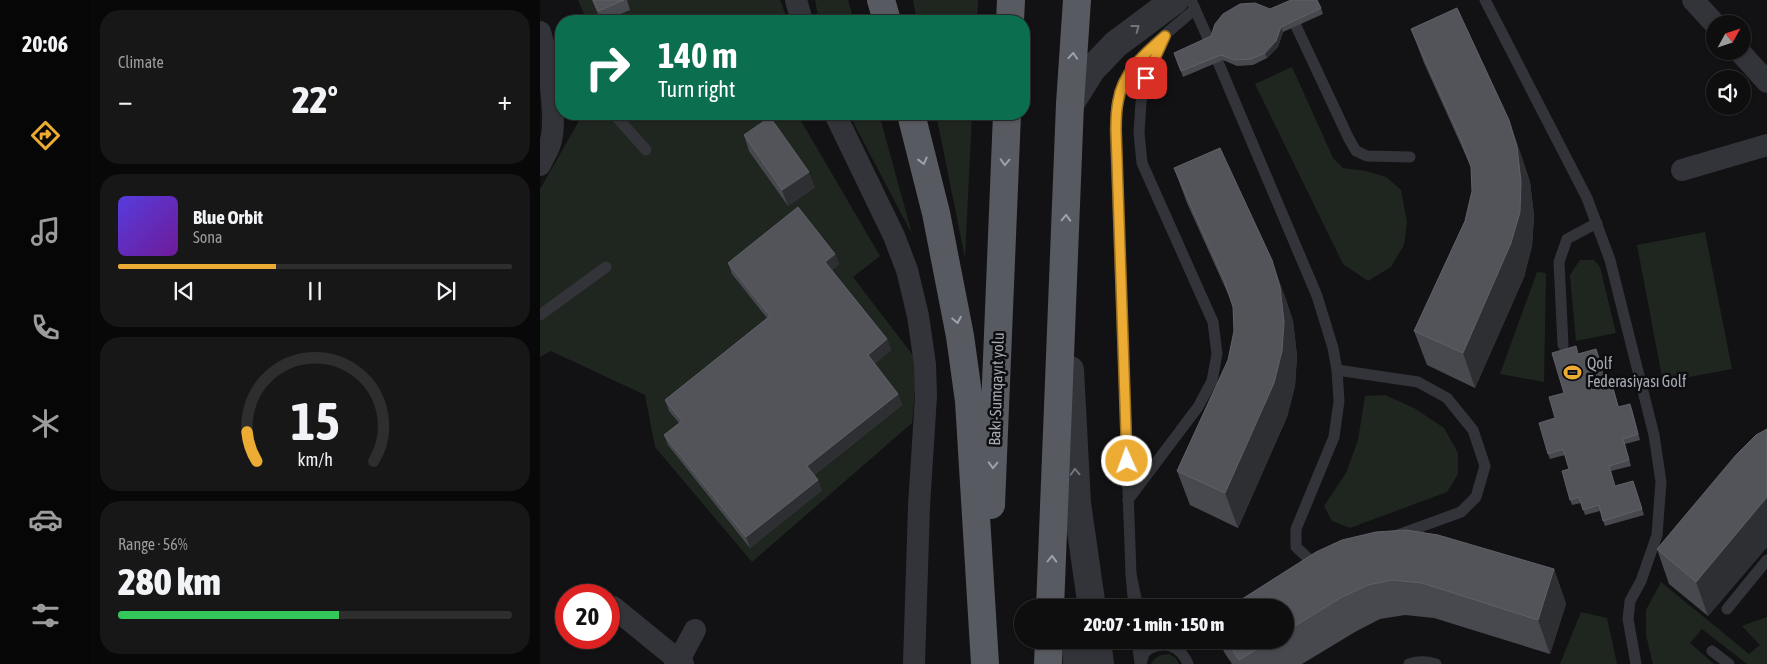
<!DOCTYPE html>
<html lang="en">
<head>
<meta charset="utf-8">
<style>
  :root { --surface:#0e0e0f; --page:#171718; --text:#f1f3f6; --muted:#9b9c9e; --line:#2e2e2f; --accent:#ecab33 }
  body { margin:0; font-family:"Asap Condensed",sans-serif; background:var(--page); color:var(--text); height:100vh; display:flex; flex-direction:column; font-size:19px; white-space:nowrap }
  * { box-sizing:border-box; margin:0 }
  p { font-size:16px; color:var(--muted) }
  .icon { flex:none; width:28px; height:28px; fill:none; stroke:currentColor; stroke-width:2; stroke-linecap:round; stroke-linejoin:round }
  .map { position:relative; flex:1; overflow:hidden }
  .panel { display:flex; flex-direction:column; gap:10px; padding:10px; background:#080808; width:450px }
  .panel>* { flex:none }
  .banner { position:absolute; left:15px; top:15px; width:475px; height:105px; border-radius:20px; box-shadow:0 1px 4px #0004,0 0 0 1px var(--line); background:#0b6e4f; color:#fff; overflow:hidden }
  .needle { width:32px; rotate:50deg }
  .fabs { position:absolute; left:1166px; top:15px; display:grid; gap:10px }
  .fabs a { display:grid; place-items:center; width:45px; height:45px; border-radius:50%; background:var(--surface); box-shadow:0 1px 4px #0004,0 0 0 1px var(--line); font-size:25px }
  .speed { position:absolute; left:15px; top:584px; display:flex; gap:10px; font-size:25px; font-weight:700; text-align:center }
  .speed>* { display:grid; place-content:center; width:65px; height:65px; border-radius:50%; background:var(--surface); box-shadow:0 1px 4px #0004,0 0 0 1px var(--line); line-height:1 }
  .speed .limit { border:8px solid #d22; background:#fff; color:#111 }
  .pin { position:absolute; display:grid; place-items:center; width:42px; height:42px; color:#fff; margin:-21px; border-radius:10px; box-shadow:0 2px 8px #0006 }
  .me { position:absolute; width:55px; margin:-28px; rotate:358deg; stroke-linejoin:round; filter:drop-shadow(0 0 4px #0008) }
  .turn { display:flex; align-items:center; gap:18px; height:105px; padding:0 20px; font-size:22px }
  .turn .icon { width:65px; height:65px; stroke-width:2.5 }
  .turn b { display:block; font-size:35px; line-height:42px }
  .big { font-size:38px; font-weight:800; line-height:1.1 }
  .panel .tile { flex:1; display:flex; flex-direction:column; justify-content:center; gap:8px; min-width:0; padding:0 18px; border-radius:20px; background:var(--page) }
  .panel .dial { align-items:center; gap:0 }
  .dial svg { height:130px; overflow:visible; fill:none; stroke:var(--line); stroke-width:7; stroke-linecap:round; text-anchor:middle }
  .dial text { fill:var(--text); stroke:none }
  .song { display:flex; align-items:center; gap:15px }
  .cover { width:60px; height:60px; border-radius:8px; background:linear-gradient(135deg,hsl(250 70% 55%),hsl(280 70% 35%)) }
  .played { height:5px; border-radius:2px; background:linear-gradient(90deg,var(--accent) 40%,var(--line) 40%) }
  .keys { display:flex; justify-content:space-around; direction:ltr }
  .heat { display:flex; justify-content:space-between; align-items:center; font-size:28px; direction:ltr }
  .charge { height:8px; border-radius:4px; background:linear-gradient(90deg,#34c759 56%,var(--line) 0) }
  .trip { position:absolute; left:474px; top:599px; width:280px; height:50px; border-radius:25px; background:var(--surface); box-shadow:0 1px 4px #0004,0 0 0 1px var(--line); font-weight:800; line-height:50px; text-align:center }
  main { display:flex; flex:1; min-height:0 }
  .dock { display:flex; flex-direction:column; width:90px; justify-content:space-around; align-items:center; background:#060606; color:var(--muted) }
  .dock .icon { width:35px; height:35px }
  .dock .on { color:var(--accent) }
  .dock b { font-size:22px; color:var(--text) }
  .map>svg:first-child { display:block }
</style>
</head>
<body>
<main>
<nav class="dock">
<b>20:06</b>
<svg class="icon on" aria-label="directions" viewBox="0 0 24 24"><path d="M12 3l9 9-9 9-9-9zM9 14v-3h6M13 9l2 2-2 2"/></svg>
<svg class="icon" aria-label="music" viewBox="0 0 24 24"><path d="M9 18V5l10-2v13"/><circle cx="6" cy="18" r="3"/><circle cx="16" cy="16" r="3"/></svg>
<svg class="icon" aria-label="phone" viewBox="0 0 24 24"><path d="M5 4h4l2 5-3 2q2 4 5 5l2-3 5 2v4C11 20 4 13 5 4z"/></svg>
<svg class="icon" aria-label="climate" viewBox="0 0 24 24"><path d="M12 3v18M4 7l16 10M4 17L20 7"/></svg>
<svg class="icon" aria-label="car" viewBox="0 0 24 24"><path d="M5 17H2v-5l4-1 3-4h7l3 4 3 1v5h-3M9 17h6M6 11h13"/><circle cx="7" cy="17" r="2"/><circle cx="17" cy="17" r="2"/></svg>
<svg class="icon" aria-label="filters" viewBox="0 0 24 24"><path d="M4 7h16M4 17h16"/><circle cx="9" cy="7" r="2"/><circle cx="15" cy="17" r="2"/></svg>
</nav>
<section class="panel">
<div class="tile"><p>Climate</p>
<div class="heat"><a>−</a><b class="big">22°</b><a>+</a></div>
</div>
<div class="tile">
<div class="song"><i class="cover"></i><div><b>Blue Orbit</b><p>Sona</p></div></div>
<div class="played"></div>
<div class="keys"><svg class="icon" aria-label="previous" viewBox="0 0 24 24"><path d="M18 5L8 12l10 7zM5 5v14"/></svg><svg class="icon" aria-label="pause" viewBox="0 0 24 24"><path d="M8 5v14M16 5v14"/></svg><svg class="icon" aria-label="next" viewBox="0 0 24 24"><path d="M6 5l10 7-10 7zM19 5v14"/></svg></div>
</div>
<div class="tile dial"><svg viewBox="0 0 100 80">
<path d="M14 69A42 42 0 1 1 86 69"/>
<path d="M14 69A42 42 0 0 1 8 51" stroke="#ecab33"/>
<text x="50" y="56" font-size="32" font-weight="700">15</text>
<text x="50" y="72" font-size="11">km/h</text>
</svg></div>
<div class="tile"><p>Range · 56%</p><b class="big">280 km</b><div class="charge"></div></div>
</section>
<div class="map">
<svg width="1227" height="664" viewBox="0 0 1227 664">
  <rect width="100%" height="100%" fill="#121214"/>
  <g fill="#1f261f">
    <polygon points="38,0 240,0 248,21 47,21"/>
    <polygon points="275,0 308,0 314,21 279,21"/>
    <polygon points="373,0 438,0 437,21 377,21"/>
    <polygon points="752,67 793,158 803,168 826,171 846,177 861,190 867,222 864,245 851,267 828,281 803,264 715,84"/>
    <polygon points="43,114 257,114 340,256 313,277 378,362 372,423 212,562 115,447 105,395 11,351 0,357 0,189"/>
    <polygon points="310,114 339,114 372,234 313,122"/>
    <polygon points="396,114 432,114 425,258"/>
    <polygon points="1165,232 1192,369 1123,382 1097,245"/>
    <polygon points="1040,260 1054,260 1060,267 1076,333 1036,341 1030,275"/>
    <polygon points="997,272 1006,273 1004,382 960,374"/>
    <polygon points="845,395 874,408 904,428 918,453 918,474 907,492 810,528 792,521 784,506 806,473 818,440 825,396"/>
    <polygon points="1121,582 1209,654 1220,645 1202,626 1227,617 1227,664 1207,664 1162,629 1150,643 1174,664 1113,664 1106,635 1106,610"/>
    <polygon points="1041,612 1067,618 1077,664 1020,664"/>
    <path d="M629,654L636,658L639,664H611C615,656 620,655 629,654Z"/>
  </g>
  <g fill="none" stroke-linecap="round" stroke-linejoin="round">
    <g stroke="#333439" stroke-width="11">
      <polyline points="651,0 670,43"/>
      <polyline points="945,0 1047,198 1070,260 1114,435 1121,482 1117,535 1101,581 1090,601 1088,619 1096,664"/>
      <polyline points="756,26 809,139 816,151 827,156 870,157"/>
      <polyline points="678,62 777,296 793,348 797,370 799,401 794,437 756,529 756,547 770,560 781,559"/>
      <polyline points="74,114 106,150"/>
      <polyline points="0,315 66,267"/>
      <polyline points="1023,345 1019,262 1027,239 1057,223"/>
      <polyline points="797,370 878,382 907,398 933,430 945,466 936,497 921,512 855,536"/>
      <polyline points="588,500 658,407 672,381 677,354 673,322 602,163 599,133 601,102 606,78 623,39"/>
      <path d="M591,574L575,129C576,120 576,108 578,99C589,59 626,35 655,9"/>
      <polyline points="594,608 591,574 598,608"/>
      <polyline points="1187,609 1227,560"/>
      <polyline points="597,640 600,663"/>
      <polyline points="1172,651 1189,664"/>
      <path d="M601,664C602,661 603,655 605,652C607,650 613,647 616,646C631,642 642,650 648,664"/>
      <path d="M869,664C878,661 886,661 896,664"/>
    </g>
    <g stroke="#333439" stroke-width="22">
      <polyline points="256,0 262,21"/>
      <polyline points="1153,0 1175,24"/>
      <path d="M0,32C8,56 18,120 10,144C8,151 3,158 0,165"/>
      <polyline points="1199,51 1227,82"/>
      <polyline points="295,114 354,236 367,270 378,316 385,364 386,396 379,506 374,664"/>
      <polyline points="1142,170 1227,145"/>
      <polyline points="73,607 143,664"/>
      <polyline points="135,664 139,660 155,630"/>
    </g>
    <g stroke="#333439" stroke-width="28">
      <polyline points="530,104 552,69 576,44 635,0"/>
      <polyline points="530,370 537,503 552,608"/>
      <polyline points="537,640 537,664"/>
      <polyline points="557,640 560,664"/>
    </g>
    <g stroke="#585a61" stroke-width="28">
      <polyline points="341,0 347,21"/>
      <polyline points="470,21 471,0"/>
      <polyline points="371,114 396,213 420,336 429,401 445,664"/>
      <polyline points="451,505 467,114"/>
      <polyline points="510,608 530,104 537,0"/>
      <polyline points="508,664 509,640"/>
    </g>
  </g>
  <g fill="#48494f">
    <polygon points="52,0 87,0 90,10 64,21 61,21"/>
    <polygon points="781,8 783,14 743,32 738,47 727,58 713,65 697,66 683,60 643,77 634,53 730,9"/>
    <polygon points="871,29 969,120 981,155 990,182 994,216 992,246 984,277 935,388 887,365 874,331 925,221 932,191 931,167 884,63"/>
    <polygon points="204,135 275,187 248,206 209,151"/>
    <polygon points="634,168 744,294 753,321 757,356 755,386 747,417 698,528 650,505 637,471 688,360 694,331 693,305 647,203"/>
    <polygon points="295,254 299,264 292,270 347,339 351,350 334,364 358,394 362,405 274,475 282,490 210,548 128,445 124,435 139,423 129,411 125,400 227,318 192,274 188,263"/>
    <polygon points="1039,354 1058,355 1064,375 1049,379 1052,390 1072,384 1079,407 1092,409 1100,440 1085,444 1091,466 1071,471 1075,486 1093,481 1104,515 1065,526 1060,511 1045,515 1041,503 1032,505 1030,500 1029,469 1025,455 1010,459 1008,454 1015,418 1024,393"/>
    <polygon points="1227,429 1227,547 1168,616 1129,584 1117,549"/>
    <polygon points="776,552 1014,569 1026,604 1010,654 894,618 865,615 840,619 815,632 762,664 692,664 684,652 680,640 745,640 745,608"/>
  </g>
  <g fill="#2e2f33">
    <polygon points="741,27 743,32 738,47 727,58 725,53"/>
    <polygon points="969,120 981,155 990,182 994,216 992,246 984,277 935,388 923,353"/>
    <polygon points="269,172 275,187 248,206 242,190"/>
    <polygon points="295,254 299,264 289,272 285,262"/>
    <polygon points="732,260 744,294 753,321 757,356 755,386 747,417 698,528 685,493"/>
    <polygon points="347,339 351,350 331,366 328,355"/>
    <polygon points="358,394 362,405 271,477 267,466"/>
    <polygon points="278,480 282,490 210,548 206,537"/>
    <polygon points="1227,497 1227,547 1168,616 1156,582"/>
    <polygon points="1014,569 1026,604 1010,654 998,620"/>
  </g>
  <g fill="#52545a" stroke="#5f6168">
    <polygon points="53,0 84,0 58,11"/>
    <polygon points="751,0 777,0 781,8 741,27 736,41 725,53 711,59 695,60 681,55 641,71 634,53 671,36 675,24 683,14 700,4 715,3 730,9"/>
    <polygon points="917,8 969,120 977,147 981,182 980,212 971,243 923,353 874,331 925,221 932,191 931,167 921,140 871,29"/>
    <polygon points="230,117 269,172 242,190 204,135"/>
    <polygon points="680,148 732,260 740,287 744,322 742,351 734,383 685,493 637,471 688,360 694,331 693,307 684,280 634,168"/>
    <polygon points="258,207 295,254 285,262 347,339 328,355 358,394 267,466 278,480 206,537 124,435 142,421 125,400 230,316 188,263"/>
    <polygon points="1036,346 1038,354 1056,349 1062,369 1047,374 1052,390 1072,384 1078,407 1090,404 1098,434 1083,439 1089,460 1069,466 1075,486 1093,481 1102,509 1063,521 1059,505 1043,510 1039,497 1030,500 1022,471 1029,469 1023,449 1008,454 999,423 1015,418 1009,397 1024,393 1012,353"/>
    <polygon points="1227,429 1227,497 1156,582 1117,549 1196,455 1216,435"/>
    <polygon points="866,530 898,535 1014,569 998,620 882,583 852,580 828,585 802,597 745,632 745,608 688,608 776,552 802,540 836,532"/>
    <polygon points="686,640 732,640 699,660"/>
  </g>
  <defs><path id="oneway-chevron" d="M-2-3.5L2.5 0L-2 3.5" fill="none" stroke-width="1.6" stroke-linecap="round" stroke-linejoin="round" transform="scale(1.25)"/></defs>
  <g stroke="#71747d">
    <use href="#oneway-chevron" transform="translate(596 28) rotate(-37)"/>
    <use href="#oneway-chevron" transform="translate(535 472) rotate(-93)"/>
  </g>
  <g stroke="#9ca1ac">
    <use href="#oneway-chevron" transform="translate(533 56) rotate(-86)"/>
    <use href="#oneway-chevron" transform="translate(383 161) rotate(76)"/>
    <use href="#oneway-chevron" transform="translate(465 162) rotate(92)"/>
    <use href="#oneway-chevron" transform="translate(526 218) rotate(-88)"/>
    <use href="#oneway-chevron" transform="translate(417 320) rotate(79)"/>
    <use href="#oneway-chevron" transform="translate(453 465) rotate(92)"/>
    <use href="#oneway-chevron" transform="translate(512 559) rotate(-88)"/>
  </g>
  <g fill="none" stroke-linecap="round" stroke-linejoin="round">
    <defs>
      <path id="route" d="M587,461L576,130C576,120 576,111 578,102C582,73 604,54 625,36L606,78"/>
    </defs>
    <use href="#route" stroke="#996f21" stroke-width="12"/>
    <use href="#route" stroke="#ecab33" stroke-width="9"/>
  </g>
  <defs>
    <symbol id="stadium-bare" viewBox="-9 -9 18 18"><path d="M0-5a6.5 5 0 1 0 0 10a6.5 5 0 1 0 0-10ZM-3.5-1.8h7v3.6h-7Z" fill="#ecab33" stroke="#0d0d0f" stroke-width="2.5" paint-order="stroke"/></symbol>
  </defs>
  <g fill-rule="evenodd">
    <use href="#stadium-bare" x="1020" y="360" width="25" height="25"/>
  </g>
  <g text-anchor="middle" stroke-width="5" stroke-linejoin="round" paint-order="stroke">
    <g font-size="16" fill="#a4a9b4" stroke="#0d0d0f" text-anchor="start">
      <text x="1047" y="369">Qolf<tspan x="1047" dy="18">Federasiyası Golf</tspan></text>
    </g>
    <g font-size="16" fill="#a4a9b4" stroke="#0d0d0f">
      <text transform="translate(456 389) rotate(-88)" y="6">Bakı-Sumqayıt yolu</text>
    </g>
  </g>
</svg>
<div class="fabs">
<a><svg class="needle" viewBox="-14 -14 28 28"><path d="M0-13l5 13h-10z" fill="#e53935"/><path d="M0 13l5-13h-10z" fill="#9b9c9e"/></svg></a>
<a><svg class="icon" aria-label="sound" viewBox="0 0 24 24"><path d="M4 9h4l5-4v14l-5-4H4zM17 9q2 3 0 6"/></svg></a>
</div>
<div class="speed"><div class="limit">20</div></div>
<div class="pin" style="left:606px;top:78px;background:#d93025"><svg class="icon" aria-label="arrive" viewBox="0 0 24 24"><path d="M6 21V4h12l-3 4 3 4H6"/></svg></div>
<svg class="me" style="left:587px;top:461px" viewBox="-20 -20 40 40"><circle r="17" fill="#ecab33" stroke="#fff" stroke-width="3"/><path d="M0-11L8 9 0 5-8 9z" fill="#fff"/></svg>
<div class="trip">20:07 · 1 min · 150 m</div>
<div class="banner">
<div class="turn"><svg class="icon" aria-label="right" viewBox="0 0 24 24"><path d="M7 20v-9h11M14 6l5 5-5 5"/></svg><div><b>140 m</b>Turn right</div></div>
</div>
</div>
</main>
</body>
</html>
